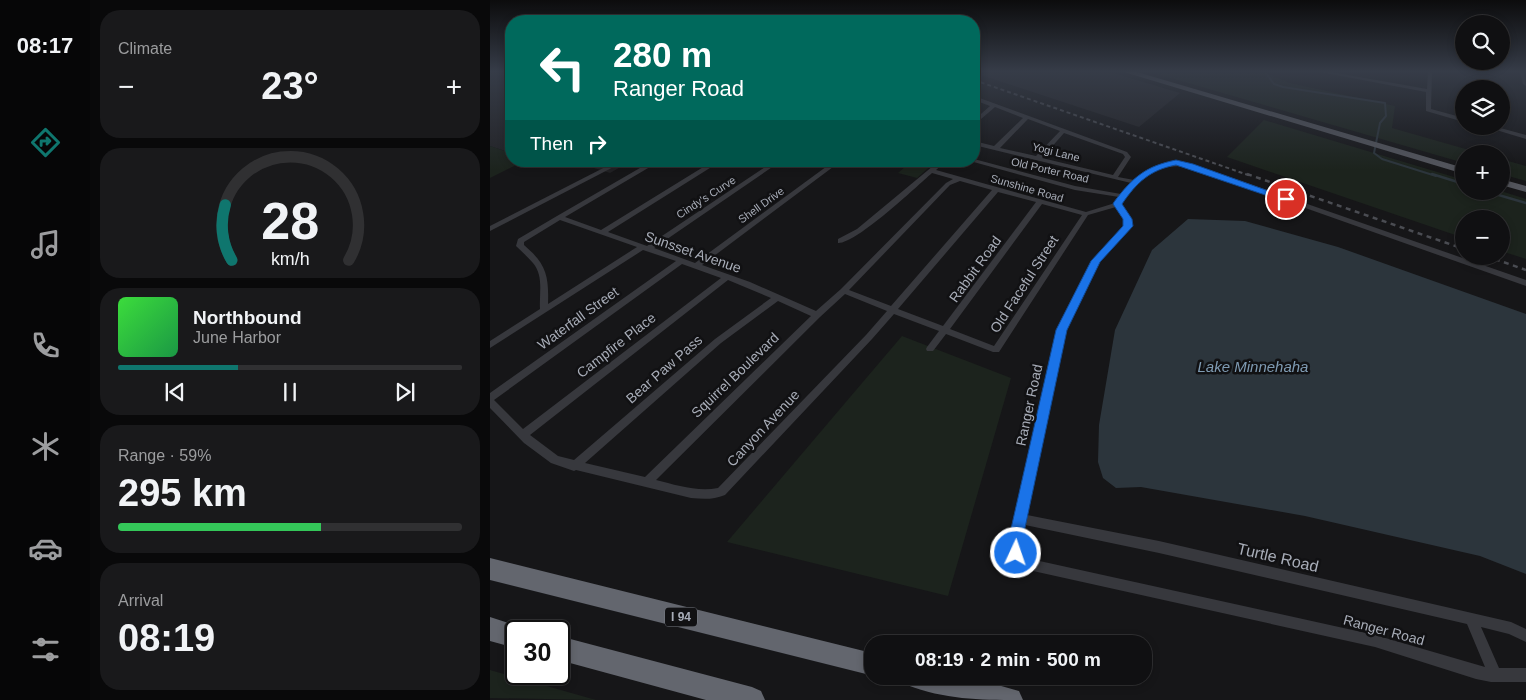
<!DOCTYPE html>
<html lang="en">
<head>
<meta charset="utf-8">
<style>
  :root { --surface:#101012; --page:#19191b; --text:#f1f3f6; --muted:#9c9d9f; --line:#303032; --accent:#0f766e }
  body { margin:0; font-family:Helvetica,sans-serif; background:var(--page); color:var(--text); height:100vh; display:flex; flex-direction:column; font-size:19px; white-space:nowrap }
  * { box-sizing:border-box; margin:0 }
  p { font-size:16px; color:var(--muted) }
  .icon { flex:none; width:28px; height:28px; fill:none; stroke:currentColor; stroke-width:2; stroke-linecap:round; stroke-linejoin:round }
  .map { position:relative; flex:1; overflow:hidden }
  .panel { display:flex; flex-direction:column; gap:10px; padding:10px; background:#09090a; width:400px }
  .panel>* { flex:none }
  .banner { position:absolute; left:15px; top:15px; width:475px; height:152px; border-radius:20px; box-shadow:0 2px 8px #0003,0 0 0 1px var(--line); background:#00695c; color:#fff; overflow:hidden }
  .tools { position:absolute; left:965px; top:15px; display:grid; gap:10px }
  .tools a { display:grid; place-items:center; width:55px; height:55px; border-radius:50%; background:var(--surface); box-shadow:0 2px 8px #0003,0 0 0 1px var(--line); font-size:25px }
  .speed { position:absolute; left:15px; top:620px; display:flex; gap:10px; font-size:25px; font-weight:700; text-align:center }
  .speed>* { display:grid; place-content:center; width:65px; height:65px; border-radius:50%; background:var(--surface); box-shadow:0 2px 8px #0003,0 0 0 1px var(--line); line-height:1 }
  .speed .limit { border:2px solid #111; border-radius:8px; background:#fff; color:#111 }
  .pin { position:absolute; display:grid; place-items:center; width:42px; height:42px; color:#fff; margin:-21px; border:2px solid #fff; border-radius:50%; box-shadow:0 1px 5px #0007 }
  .me { position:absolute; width:55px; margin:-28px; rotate:3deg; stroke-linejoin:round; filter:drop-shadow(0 0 4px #0008) }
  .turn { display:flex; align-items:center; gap:18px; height:105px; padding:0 25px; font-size:22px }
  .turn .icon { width:65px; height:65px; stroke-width:2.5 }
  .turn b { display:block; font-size:35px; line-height:42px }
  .then { display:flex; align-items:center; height:48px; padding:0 25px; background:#0003; gap:10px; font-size:19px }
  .big { font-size:38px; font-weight:700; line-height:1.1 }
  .panel .card { flex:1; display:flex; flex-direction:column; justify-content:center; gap:8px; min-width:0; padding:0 18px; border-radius:20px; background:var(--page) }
  .panel .dial { align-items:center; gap:0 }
  .dial svg { height:130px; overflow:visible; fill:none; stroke:var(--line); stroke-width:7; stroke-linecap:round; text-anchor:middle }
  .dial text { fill:var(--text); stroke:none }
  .song { display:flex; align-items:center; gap:15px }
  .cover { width:60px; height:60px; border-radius:8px; background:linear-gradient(135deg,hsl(120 70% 55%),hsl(140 70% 35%)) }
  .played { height:5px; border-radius:2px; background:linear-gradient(90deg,var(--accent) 35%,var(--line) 35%) }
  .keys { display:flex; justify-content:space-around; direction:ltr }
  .heat { display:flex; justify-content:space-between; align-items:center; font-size:28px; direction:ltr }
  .charge { height:8px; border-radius:4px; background:linear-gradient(90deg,#34c759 59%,var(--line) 0) }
  .trip { position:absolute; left:374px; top:635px; width:288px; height:50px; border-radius:20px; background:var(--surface); box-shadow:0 2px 8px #0003,0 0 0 1px var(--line); font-weight:700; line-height:50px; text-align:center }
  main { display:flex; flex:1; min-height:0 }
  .tab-bar { display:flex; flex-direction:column; width:90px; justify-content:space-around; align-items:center; background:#060607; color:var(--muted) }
  .tab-bar .icon { width:35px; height:35px }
  .tab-bar .on { color:var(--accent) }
  .tab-bar b { font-size:22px; color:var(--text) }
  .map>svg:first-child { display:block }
</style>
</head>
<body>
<main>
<nav class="tab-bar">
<b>08:17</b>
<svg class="icon on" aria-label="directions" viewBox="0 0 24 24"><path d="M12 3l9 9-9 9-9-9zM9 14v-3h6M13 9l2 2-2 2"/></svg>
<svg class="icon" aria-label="music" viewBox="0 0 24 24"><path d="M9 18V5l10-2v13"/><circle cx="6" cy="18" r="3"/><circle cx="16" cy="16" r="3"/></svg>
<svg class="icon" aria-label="phone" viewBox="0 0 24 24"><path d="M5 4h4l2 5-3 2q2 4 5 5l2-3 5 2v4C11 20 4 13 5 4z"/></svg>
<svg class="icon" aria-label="climate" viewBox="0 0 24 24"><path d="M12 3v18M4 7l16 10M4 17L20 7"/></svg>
<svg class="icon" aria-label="car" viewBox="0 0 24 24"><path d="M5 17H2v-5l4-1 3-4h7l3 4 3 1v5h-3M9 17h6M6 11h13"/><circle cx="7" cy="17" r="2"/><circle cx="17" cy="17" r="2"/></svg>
<svg class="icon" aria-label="filters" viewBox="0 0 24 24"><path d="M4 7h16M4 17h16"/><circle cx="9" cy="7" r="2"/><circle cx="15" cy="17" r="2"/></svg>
</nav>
<section class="panel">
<div class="card"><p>Climate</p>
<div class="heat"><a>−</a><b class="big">23°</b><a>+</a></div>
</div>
<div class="card dial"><svg viewBox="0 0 100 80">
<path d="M14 69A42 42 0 1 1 86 69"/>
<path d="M14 69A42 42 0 0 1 10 35" stroke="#0f766e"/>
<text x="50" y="56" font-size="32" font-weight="700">28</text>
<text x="50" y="72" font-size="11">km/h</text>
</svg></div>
<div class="card">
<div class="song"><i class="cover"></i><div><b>Northbound</b><p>June Harbor</p></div></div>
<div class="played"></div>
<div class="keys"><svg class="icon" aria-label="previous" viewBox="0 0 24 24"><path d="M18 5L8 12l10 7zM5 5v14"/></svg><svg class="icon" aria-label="pause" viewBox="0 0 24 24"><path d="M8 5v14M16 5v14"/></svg><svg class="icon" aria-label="next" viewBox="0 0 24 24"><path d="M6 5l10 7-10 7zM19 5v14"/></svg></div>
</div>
<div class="card"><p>Range · 59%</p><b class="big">295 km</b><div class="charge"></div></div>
<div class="card"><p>Arrival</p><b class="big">08:19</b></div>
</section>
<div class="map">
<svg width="1036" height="700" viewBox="0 0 1036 700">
  <rect width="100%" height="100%" fill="#161618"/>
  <g fill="#222225">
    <polygon points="0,72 21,72 21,153 0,146"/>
    <polygon points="495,72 620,72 690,93 649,127 491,75"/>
    <polygon points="81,161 141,161 120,173"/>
  </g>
  <g fill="#1c231d">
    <polygon points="660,72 773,72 800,83 905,106 902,128 993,154 974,154 974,163"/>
    <polygon points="774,120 974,180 974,191 1011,191 1036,199 1036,259 1011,251 1011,219 974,219 974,238 737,157"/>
    <polygon points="0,146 21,153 21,161 34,161 0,178"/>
    <polygon points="1011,159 1036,166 1036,181 1011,174"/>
    <polygon points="422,161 446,161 427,178 408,173"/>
    <polygon points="412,336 521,378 458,596 237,542"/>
    <polygon points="0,670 106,700 0,698"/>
  </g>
  <polygon fill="#2c353c" points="698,219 755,221 848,247 1036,314 1036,574 990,556 815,516 651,487 626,488 613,478 608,462 609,425 625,330 662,250"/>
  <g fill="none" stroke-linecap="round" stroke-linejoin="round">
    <polyline stroke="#2c353c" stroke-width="2" points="775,72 784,84 793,87 895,103 896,116 890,123 884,153 892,159 946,176"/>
    <g stroke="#2c353c" stroke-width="2.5">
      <polyline points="942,174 974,184"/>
      <polyline points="995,191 1036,203"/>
    </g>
    <g fill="#37383d" fill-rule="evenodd">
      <polygon points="830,72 841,72 937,89 938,72 942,72 941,109 974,118 974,122 936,111 936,92"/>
      <polygon points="1030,72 1034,72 1036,86 1033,84"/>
      <path d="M484,96L637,152L641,157L628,177L644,180C660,164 680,159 702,164L1036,280V286L699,167C665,162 649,179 630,204L641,219L642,226L609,262L575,330L537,515L669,541L1021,622L1036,629V642L1019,634L991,627L1009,668H1036V682H1001L986,679L885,647L543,571L527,562L519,548L567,330L602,261L634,226L635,219L626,207L598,215L509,352H503L456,334L443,351H437L436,349L437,347L449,331L404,314L382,339L235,495C223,500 213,499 201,498L86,470L84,471L61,463L34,443L0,408V393L186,261L153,250L0,348V341L50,309C49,293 54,276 43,263C38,257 32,252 26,246L28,239L67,216L162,161H170L75,217L111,230L223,161H231L118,232L157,246L284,161H291L164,248L205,263L344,161H351L212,265L260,282L326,311L351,289L456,183L463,179L442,173C426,187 366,244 348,243V239L367,229L449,161H456L446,170L596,212L625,203L629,197L585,190L480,161H484V159L585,186L631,194L641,183L484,145V141L504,146L533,118L505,107L484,125V120L500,106L484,100ZM538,119L570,131L546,156L510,148ZM574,133L633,154L635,157L623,175L552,158ZM470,181L502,190L401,306L359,290L460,185ZM508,192L546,202L453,326L408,309ZM552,204L592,215L504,346L460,329ZM70,220L147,247L58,304C59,275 56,264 34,245V242ZM192,264L231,278L33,429L4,400ZM238,280L281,298L225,339L84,460L68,456L40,435ZM355,294L397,311L376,335L228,488C207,492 186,485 166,480L330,317ZM288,301L321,316L155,477L95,463L231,343ZM535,525L669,553L977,624L995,667L885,635L545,560L535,554L531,547Z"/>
      <polygon points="993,126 1003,126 1036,135 1036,139"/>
      <polygon points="127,161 135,161 0,231 0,226"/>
    </g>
    <g fill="#53555c" fill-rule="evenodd">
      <polygon points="634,72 647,72 974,168 974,174"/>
      <polygon points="1011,179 1036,186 1036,192 1011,185"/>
    </g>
    <g fill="#63666e" fill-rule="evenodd">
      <polygon points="0,558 382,653 384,676 0,580"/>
      <polygon points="0,617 34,628 36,631 26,631 26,648 0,641"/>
      <polygon points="69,636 262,687 271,691 275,700 216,700 69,660"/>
      <path d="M414,676H476L529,691L533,700C492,700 456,700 417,685Z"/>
    </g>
    <polyline stroke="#4a4c52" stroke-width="2" stroke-dasharray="4 3" stroke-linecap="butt" points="484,80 761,176"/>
    <g stroke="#4a4c52" stroke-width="2.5" stroke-dasharray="5 4.5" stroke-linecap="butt">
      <polyline points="757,174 974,249"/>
      <polyline points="996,256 1036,270"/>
    </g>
  </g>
  <linearGradient id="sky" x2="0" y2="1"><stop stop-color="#0c0c0d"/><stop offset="0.42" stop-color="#363c48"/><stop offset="1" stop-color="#363c48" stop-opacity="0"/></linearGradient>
  <rect width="1036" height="170" fill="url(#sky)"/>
  <path fill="#1a73e8" stroke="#114b97" d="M686,160L703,164L801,199L793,201L686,165C660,170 647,182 632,204L642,219L643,226L610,262L577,330L532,542L534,553L532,558L526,560L521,558L518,542L566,330L601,261L633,226V219L623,204L624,202C643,177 656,166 686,160Z"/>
  <g text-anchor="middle" stroke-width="5" stroke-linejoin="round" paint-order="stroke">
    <g font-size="11" fill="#a8adb8" stroke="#111113">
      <text transform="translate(566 152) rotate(14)" y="4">Yogi Lane</text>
      <text transform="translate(560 170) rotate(13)" y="4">Old Porter Road</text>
      <text transform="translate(537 188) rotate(16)" y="4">Sunshine Road</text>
      <text transform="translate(216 197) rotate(-33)" y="4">Cindy's Curve</text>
      <text transform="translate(271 205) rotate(-36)" y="4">Shell Drive</text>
    </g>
    <rect fill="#111113" stroke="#7b7e86" stroke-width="1" x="175" y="607.5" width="32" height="19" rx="4"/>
    <g font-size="12" font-weight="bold" fill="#a8adb8">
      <text x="191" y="621">I 94</text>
    </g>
    <g font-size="14" fill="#a8adb8" stroke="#111113">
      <text transform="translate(203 252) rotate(19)" y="5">Sunsset Avenue</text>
      <text transform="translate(485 269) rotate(-54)" y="5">Rabbit Road</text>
      <text transform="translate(534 284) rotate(-57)" y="5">Old Faceful Street</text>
      <text transform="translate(88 318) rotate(-36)" y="5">Waterfall Street</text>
      <text transform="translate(126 345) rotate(-38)" y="5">Campfire Place</text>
      <text transform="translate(174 369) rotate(-41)" y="5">Bear Paw Pass</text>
      <text transform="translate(245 375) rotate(-44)" y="5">Squirrel Boulevard</text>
      <text transform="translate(539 405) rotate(-78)" y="5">Ranger Road</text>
      <text transform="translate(273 428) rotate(-47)" y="5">Canyon Avenue</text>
      <text transform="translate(894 630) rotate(15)" y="5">Ranger Road</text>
    </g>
    <g font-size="15" font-style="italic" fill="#7f9bb3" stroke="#111113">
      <text x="763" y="372">Lake Minnehaha</text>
    </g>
    <g font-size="16" fill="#a8adb8" stroke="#111113">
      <text transform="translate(788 557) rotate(13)" y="6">Turtle Road</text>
    </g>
  </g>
</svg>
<div class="tools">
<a><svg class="icon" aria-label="search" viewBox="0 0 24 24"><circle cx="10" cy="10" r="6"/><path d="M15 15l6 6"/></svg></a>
<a><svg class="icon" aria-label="layers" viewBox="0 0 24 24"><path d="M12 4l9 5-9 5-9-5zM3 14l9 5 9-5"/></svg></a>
<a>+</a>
<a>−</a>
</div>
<div class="speed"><div class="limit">30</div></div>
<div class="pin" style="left:796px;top:199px;background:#d93025"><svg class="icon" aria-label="arrive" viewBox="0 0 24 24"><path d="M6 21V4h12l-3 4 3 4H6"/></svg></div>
<svg class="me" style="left:526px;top:553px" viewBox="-20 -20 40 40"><circle r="17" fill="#1a73e8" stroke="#fff" stroke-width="3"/><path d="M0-11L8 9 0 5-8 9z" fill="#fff"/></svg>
<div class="trip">08:19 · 2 min · 500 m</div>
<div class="banner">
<div class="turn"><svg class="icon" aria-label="left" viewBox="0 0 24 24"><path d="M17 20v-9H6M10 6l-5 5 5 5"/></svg><div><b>280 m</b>Ranger Road</div></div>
<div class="then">Then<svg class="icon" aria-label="right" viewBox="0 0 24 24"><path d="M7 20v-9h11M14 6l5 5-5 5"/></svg></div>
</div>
</div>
</main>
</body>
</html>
